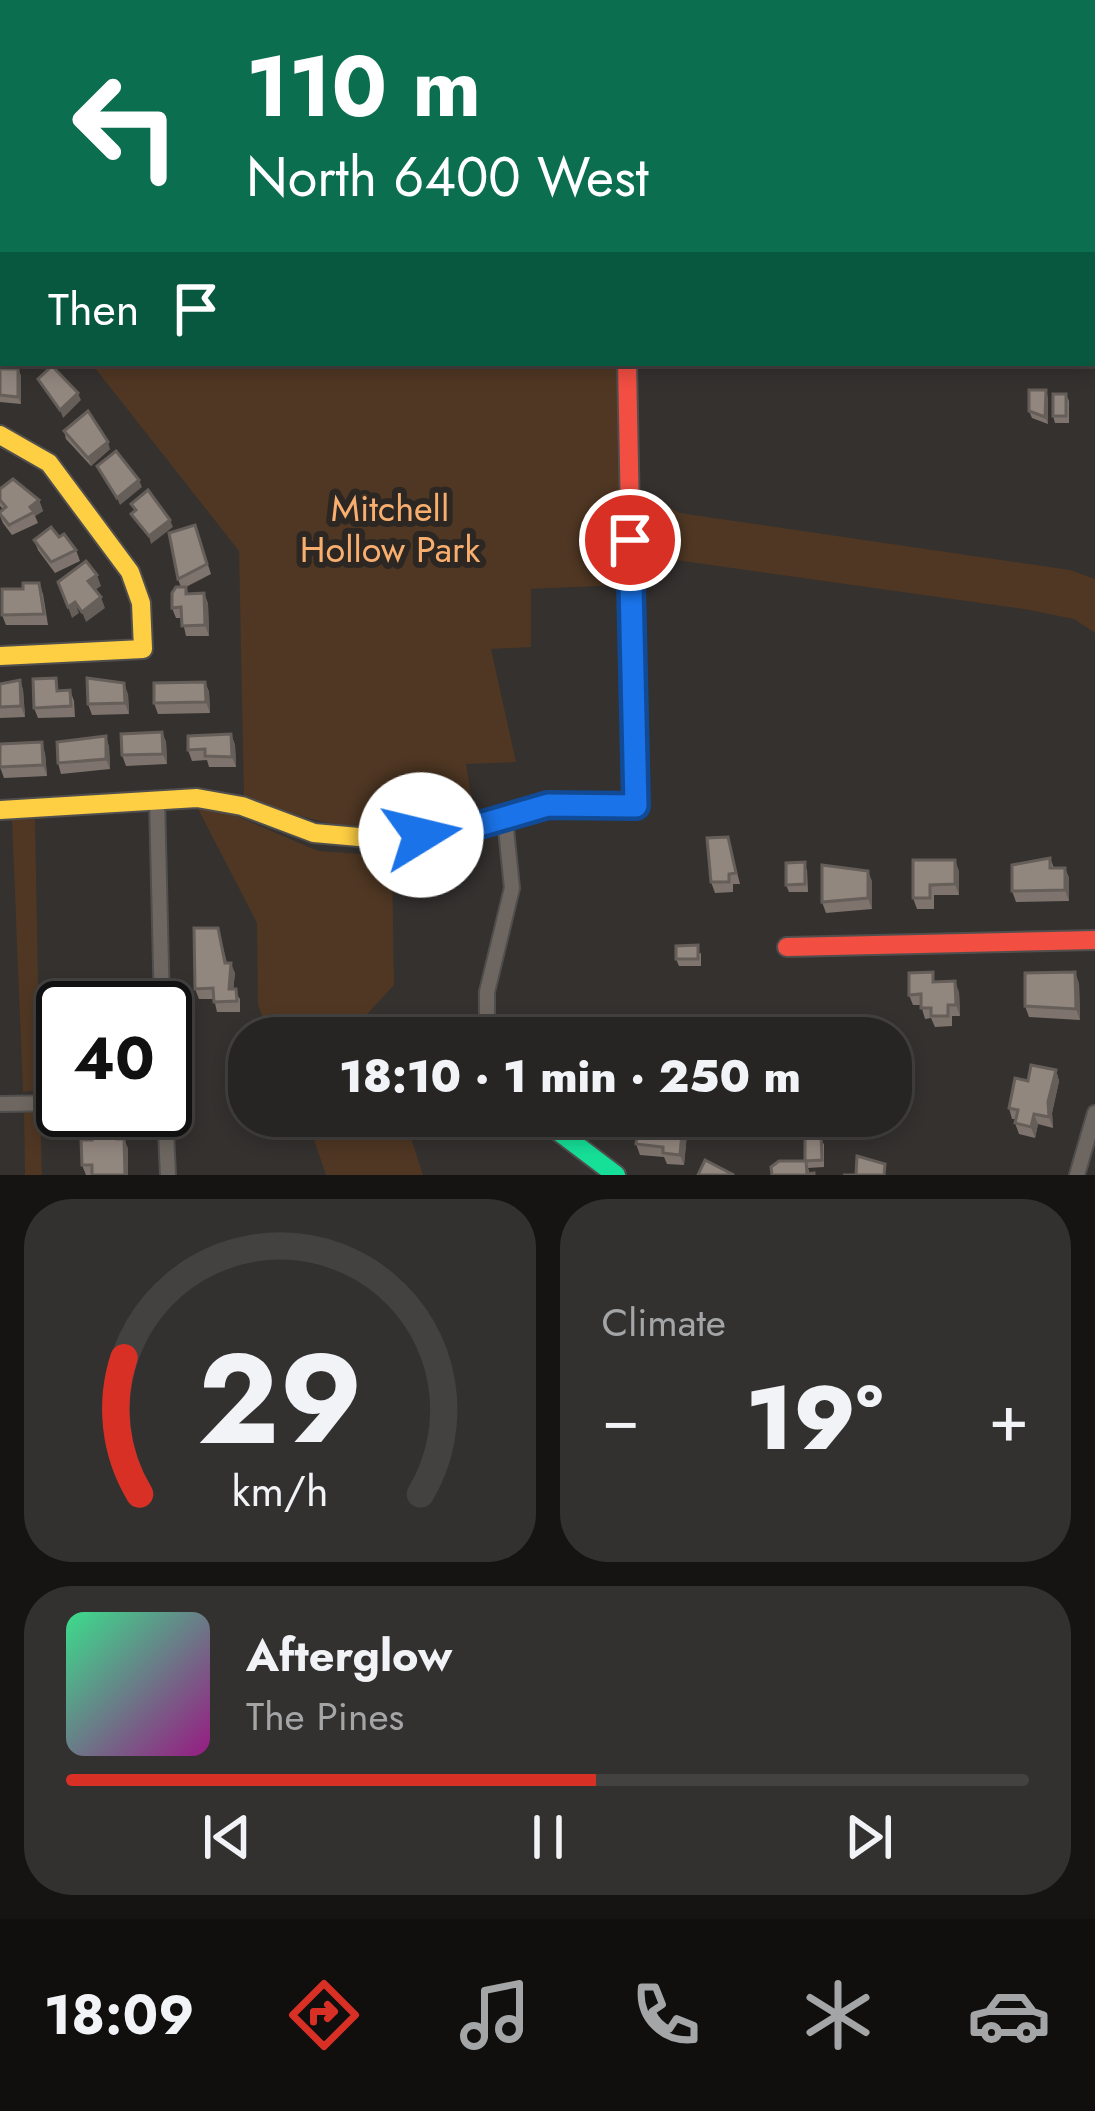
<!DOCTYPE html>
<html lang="en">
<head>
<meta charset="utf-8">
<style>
  :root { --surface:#272523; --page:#333130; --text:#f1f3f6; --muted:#a4a5a6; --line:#434241; --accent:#d93025 }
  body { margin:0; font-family:Jost,sans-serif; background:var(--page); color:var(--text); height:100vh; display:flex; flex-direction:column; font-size:45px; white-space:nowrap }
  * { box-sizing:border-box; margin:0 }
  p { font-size:39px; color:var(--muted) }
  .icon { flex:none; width:66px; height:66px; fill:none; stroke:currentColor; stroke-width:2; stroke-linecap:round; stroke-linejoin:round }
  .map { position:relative; height:1175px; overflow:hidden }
  .details { display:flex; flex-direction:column; gap:24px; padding:24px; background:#151413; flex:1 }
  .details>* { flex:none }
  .hud { position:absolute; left:0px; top:0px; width:1095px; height:366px; box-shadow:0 6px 18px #0003,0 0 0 3px var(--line); background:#0b6e4f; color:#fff; overflow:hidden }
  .speed { position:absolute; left:36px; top:981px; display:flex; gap:24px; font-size:60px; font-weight:700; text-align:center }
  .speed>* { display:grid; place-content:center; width:156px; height:156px; border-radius:50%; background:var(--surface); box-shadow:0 6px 18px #0003,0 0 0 3px var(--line); line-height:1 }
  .speed .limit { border:6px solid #111; border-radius:18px; background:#fff; color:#111 }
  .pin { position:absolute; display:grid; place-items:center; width:102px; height:102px; color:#fff; margin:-51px; border:6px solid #fff; border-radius:50%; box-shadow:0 3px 12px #0007 }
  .me { position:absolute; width:132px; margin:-66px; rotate:81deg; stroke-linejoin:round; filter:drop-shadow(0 0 9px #0008) }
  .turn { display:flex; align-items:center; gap:42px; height:252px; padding:0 48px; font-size:54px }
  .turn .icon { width:156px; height:156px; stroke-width:2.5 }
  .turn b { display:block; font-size:84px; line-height:102px }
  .then { display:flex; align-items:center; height:114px; padding:0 48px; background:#0003; gap:24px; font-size:45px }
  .big { font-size:90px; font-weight:800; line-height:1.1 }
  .details .widget { flex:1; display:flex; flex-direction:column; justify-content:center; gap:18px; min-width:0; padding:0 42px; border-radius:48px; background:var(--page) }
  .details .dial { align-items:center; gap:0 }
  .dial svg { height:312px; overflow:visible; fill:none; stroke:var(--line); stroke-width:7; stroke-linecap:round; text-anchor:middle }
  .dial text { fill:var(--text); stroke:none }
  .song { display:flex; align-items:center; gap:36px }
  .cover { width:144px; height:144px; border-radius:18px; background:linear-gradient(135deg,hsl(150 70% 55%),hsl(310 70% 35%)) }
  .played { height:12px; border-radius:6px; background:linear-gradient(90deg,var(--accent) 55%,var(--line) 55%) }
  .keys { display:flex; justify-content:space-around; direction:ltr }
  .heat { display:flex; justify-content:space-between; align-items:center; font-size:66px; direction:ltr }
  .details .tiles { flex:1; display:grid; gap:24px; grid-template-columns:1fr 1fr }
  .widget:last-child { grid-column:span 2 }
  .trip { position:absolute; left:228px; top:1017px; width:684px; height:120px; border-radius:48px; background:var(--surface); box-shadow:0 6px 18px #0003,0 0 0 3px var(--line); font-weight:800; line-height:120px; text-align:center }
  .tabs { display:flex; height:192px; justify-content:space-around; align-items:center; background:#100f0e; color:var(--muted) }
  .tabs .icon { width:84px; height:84px }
  .tabs .active { color:var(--accent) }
  .tabs b { font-size:54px; color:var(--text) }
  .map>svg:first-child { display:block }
</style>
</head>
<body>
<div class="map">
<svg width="1095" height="1175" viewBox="0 0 1095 1175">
  <rect width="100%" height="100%" fill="#34312f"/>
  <g fill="#4f3723">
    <polygon points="78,0 348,0 352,3 83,3"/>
    <path d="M91,363H617L619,585L531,589V647L491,649L516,762L466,764L475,819C378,836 336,832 244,796L239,551Z"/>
    <polygon points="643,492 680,513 1070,570 1095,579 1095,633 1074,619 1024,609 647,556"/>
    <polygon points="196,805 218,808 318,851 392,856 394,985 357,1025 365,1038 269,1038 258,1004 257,923"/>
    <polygon points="35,819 40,1090 23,1092 12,820"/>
    <polygon points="24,1107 40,1107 42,1175 25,1175"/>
    <polygon points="306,1116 415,1116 411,1138 423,1175 326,1175"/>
  </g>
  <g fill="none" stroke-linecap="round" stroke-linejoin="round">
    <defs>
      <g id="street">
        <polyline points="1081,3 1084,0"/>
        <polyline points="157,799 162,1008"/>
        <polyline points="487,1038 487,992 512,888 505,819"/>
        <polyline points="0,1104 63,1103"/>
        <polyline points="165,1110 168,1175"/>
        <polyline points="1077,1175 1095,1113"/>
      </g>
      <g id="fast">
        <polyline points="0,321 3,321"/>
        <polyline points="538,1116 616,1175"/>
      </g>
      <g id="slow">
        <polyline points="621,0 621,3"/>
        <polyline points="1092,288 1095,288"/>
        <polyline points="0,435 49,463 130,572 141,603 143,649 0,656"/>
        <polyline points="0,810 197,798 242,806 314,833 370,838 466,829 548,805 636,806 635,771"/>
      </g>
      <g id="jam">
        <polyline points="627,363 635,771"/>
        <polyline points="787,947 1095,940"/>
      </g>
    </defs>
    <use href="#street" stroke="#514f4e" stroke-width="18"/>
    <use href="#fast" stroke="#514f4e" stroke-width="22"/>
    <use href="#slow" stroke="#514f4e" stroke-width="22"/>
    <use href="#jam" stroke="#514f4e" stroke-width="22"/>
    <use href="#street" stroke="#6e6761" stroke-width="14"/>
    <use href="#fast" stroke="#16e098" stroke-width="18"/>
    <use href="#slow" stroke="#ffcf43" stroke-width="18"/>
    <use href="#jam" stroke="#f24e42" stroke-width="18"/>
  </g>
  <g fill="#7e746d">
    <polygon points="1011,0 1042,0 1042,3 1023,3"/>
    <polygon points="0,369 18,369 21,376 21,404 0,402"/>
    <polygon points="1066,394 1069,401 1069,423 1055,423 1053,416"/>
    <polygon points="1048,397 1048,424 1032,418 1029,411"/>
    <polygon points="64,431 110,449 91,466 66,439"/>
    <polygon points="0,489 39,500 43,511 35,516 38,523 12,535 3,523 0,516 0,512 3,509 0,506"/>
    <polygon points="195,525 211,574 186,587 188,593 204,593 208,604 209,636 186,636 182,618 176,618 172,608 181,587 178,579"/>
    <polygon points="59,537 76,550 80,561 55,573 38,550 34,540"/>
    <polygon points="39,583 43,594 48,625 6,625 2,615"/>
    <polygon points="20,680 23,690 25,717 0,718 0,684"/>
    <polygon points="205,682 209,692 210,713 158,714 154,703"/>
    <polygon points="70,690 74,701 75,717 38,718 34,708 60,691"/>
    <polygon points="128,694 129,714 92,715 88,704"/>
    <polygon points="162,732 166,742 167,764 126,766 122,755"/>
    <polygon points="231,734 235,745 236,767 209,767 207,760 192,761 188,750"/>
    <polygon points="106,736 109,747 110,769 61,774 58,763"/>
    <polygon points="45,753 47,776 4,778 0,767"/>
    <polygon points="728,837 740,884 733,884 733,892 715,893 711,882"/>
    <polygon points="1050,858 1054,868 1065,868 1069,878 1069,901 1016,902 1012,891"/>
    <polygon points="913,860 959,871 959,895 934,895 934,909 917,909 913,898"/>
    <polygon points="807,869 808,892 789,892 786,885"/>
    <polygon points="872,881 872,909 826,913 822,902"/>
    <polygon points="218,928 227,963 235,973 233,989 240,999 240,1012 217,1012 214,999 199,999 195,989"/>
    <polygon points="701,953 701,966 679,966 676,959"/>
    <polygon points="936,982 959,992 960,1016 952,1016 952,1026 935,1027 931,1018 925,1019 921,1005 913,1005 909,995"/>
    <polygon points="1079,983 1080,1020 1029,1017 1025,1006"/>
    <polygon points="891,1068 907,1068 910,1075 909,1100 891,1100"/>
    <polygon points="1056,1070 1059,1081 1052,1113 1053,1128 1038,1124 1035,1138 1019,1134 1015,1123 1016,1119 1012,1119 1009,1108 1028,1081"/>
    <polygon points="683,1122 687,1133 684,1165 667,1164 664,1157 640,1155 636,1144 650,1129"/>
    <polygon points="110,1128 121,1139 124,1139 128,1149 128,1175 86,1175 82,1165 92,1140"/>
    <polygon points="824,1143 824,1167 808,1168 810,1174 772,1175 806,1161"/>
  </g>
  <g fill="#665e59">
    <polygon points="18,369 21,376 21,404 18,397"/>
    <polygon points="1046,390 1048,397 1048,424 1045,417"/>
    <polygon points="78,393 81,400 63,418 60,410"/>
    <polygon points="108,442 110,449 91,466 88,458"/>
    <polygon points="139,480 142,487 120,505 117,498"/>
    <polygon points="39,500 43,511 35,516 30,507"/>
    <polygon points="170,520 173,527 151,544 149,536"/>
    <polygon points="97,575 101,586 92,592 88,581"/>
    <polygon points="204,593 208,604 209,636 205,625"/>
    <polygon points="101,597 105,608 86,622 82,612"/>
    <polygon points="75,602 79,613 72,618 68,607"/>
    <polygon points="20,680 23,690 25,717 21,706"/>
    <polygon points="205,682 209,692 210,713 206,702"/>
    <polygon points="124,683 128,694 129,714 125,703"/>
    <polygon points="162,732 166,742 167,764 163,754"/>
    <polygon points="231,734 235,745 236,767 232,757"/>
    <polygon points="106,736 109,747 110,769 106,759"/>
    <polygon points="42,742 45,753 47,776 43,765"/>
    <polygon points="955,860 959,871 959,895 955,884"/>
    <polygon points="1065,868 1069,878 1069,901 1065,890"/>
    <polygon points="868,871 872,881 872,909 868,898"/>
    <polygon points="231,963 235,973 232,1000 229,989"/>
    <polygon points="1075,972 1079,983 1080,1020 1076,1009"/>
    <polygon points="955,981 959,992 960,1016 956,1005"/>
    <polygon points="907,1068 910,1075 909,1100 906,1093"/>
    <polygon points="1056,1070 1059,1081 1052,1113 1053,1128 1049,1117 1048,1102"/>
    <polygon points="1034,1114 1038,1124 1035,1138 1031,1127"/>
    <polygon points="683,1122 687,1133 684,1165 680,1155"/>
    <polygon points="124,1139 128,1149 128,1175 125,1175"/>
  </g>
  <g fill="#92877f" stroke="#665e59" stroke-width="3">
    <rect x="0" y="24" width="3" height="43"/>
    <polygon points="1095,29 1095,49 1092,47 1092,33"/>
    <rect x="1092" y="118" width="3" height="49"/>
    <rect x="1092" y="204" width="3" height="37"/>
    <rect x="1092" y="341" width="3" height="19"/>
    <polygon points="52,366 78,393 60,410 38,379"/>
    <polygon points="0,369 18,369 18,397 0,395"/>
    <polygon points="1029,390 1046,390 1045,417 1029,411"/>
    <rect x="1053" y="394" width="13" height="22"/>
    <polygon points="88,411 108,442 88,458 64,431"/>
    <polygon points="116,451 139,480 117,498 97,466"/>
    <polygon points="13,479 39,500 30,507 34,512 9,525 0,514 0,512 6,507 0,500 0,489"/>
    <polygon points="148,490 170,520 149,536 131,514 136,510 131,504"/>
    <polygon points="195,525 207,564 178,579 169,533"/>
    <polygon points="51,527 59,537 64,534 76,550 51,562 34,540"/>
    <polygon points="86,561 97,575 88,581 101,597 82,612 75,602 68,607 58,582"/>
    <polygon points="23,583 39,583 44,614 2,615 2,589 23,589"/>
    <polygon points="176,587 186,587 186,594 204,593 205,625 182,626 181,607 172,608 172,593"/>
    <polygon points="56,678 57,691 70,690 71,706 34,708 33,679"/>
    <polygon points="87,678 124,683 125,703 88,704"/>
    <polygon points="20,680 21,706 0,707 0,684"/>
    <polygon points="205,682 206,702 154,703 154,683"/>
    <polygon points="162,732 163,754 122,755 121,734"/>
    <polygon points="231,734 232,757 205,756 205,749 188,750 188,736"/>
    <polygon points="106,736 106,759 58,763 57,742"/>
    <polygon points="42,742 43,765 0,767 0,744"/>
    <polygon points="728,837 736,873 729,874 729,882 711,882 707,838"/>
    <polygon points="1050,858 1050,868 1065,868 1065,890 1012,891 1012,865"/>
    <polygon points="913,860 955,860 955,884 930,885 930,898 913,898"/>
    <polygon points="805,862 805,884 786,885 786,863"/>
    <polygon points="822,865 868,871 868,898 822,902"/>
    <polygon points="194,928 218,928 225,963 231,963 229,989 236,989 237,1001 214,1002 213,988 195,989"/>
    <polygon points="698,945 698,959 676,959 676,946"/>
    <polygon points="933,972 933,982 955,981 956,1005 948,1005 948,1016 931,1016 931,1008 921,1008 921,994 909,995 909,973"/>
    <polygon points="1075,972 1076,1009 1025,1006 1025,973"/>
    <polygon points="1031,1065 1056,1070 1048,1102 1049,1117 1034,1114 1031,1127 1015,1123 1018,1110 1009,1108 1015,1078 1028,1081"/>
    <polygon points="891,1068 907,1068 906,1093 891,1093"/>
    <polygon points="650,1119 683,1122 680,1155 663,1153 663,1147 636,1144 638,1128 650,1129"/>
    <polygon points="108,1122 108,1128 117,1127 117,1139 124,1139 125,1175 92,1175 92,1165 82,1165 81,1140 92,1140 91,1123"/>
    <polygon points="821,1135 822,1160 805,1161 805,1136"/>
    <polygon points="857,1156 885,1164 884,1175 843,1175 856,1175"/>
    <polygon points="705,1160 734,1175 698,1175"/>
    <polygon points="779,1161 806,1161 807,1174 814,1173 814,1175 772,1175 771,1167"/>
  </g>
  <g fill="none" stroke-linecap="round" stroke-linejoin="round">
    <defs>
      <polyline id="route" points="421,835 466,829 548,805 636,806 630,540"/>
    </defs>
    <use href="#route" stroke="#114b97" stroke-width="30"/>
    <use href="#route" stroke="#1a73e8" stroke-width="21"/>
  </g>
  <g text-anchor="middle" stroke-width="12" stroke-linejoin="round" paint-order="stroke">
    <g font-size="36" fill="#f8ae6f" stroke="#2c2723">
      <text x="390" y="521">Mitchell<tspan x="390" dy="41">Hollow Park</tspan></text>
    </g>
  </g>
</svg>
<div class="speed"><div class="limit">40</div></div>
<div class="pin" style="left:630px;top:540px;background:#d93025"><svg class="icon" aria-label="arrive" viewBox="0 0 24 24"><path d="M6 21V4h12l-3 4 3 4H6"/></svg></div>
<svg class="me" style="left:421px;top:835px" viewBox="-20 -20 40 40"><circle r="19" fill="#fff"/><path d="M0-13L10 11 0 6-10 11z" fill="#1a73e8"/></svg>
<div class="trip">18:10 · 1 min · 250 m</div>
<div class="hud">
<div class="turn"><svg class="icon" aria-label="left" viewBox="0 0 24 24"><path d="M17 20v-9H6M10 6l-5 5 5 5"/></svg><div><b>110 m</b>North 6400 West</div></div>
<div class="then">Then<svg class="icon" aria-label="arrive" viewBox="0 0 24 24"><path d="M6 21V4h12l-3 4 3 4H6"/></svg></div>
</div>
</div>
<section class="details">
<div class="tiles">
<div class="widget dial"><svg viewBox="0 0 100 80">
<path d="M14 69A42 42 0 1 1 86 69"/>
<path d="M14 69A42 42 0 0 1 10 34" stroke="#d93025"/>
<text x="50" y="56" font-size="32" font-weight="700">29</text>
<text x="50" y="72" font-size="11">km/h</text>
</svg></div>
<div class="widget"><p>Climate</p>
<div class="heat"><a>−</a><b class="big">19°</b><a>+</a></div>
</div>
<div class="widget">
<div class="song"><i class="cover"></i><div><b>Afterglow</b><p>The Pines</p></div></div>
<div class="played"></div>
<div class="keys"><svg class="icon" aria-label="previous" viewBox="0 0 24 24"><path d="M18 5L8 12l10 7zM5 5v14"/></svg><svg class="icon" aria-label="pause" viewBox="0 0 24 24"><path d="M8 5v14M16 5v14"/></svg><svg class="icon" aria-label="next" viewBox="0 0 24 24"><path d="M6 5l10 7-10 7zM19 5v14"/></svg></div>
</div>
</div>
</section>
<nav class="tabs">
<b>18:09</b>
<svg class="icon active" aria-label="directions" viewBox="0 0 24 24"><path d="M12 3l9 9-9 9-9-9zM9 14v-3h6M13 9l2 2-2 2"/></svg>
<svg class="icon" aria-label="music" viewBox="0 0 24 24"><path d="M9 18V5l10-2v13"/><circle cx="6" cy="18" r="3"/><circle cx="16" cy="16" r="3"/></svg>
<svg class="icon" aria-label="phone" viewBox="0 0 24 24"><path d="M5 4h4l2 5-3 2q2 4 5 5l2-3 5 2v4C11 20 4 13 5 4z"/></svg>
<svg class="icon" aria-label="climate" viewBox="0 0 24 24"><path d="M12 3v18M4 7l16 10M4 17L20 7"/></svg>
<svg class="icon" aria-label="car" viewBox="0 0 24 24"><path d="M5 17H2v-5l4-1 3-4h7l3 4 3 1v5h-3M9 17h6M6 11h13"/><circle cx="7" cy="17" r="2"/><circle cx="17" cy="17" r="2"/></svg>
</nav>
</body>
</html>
